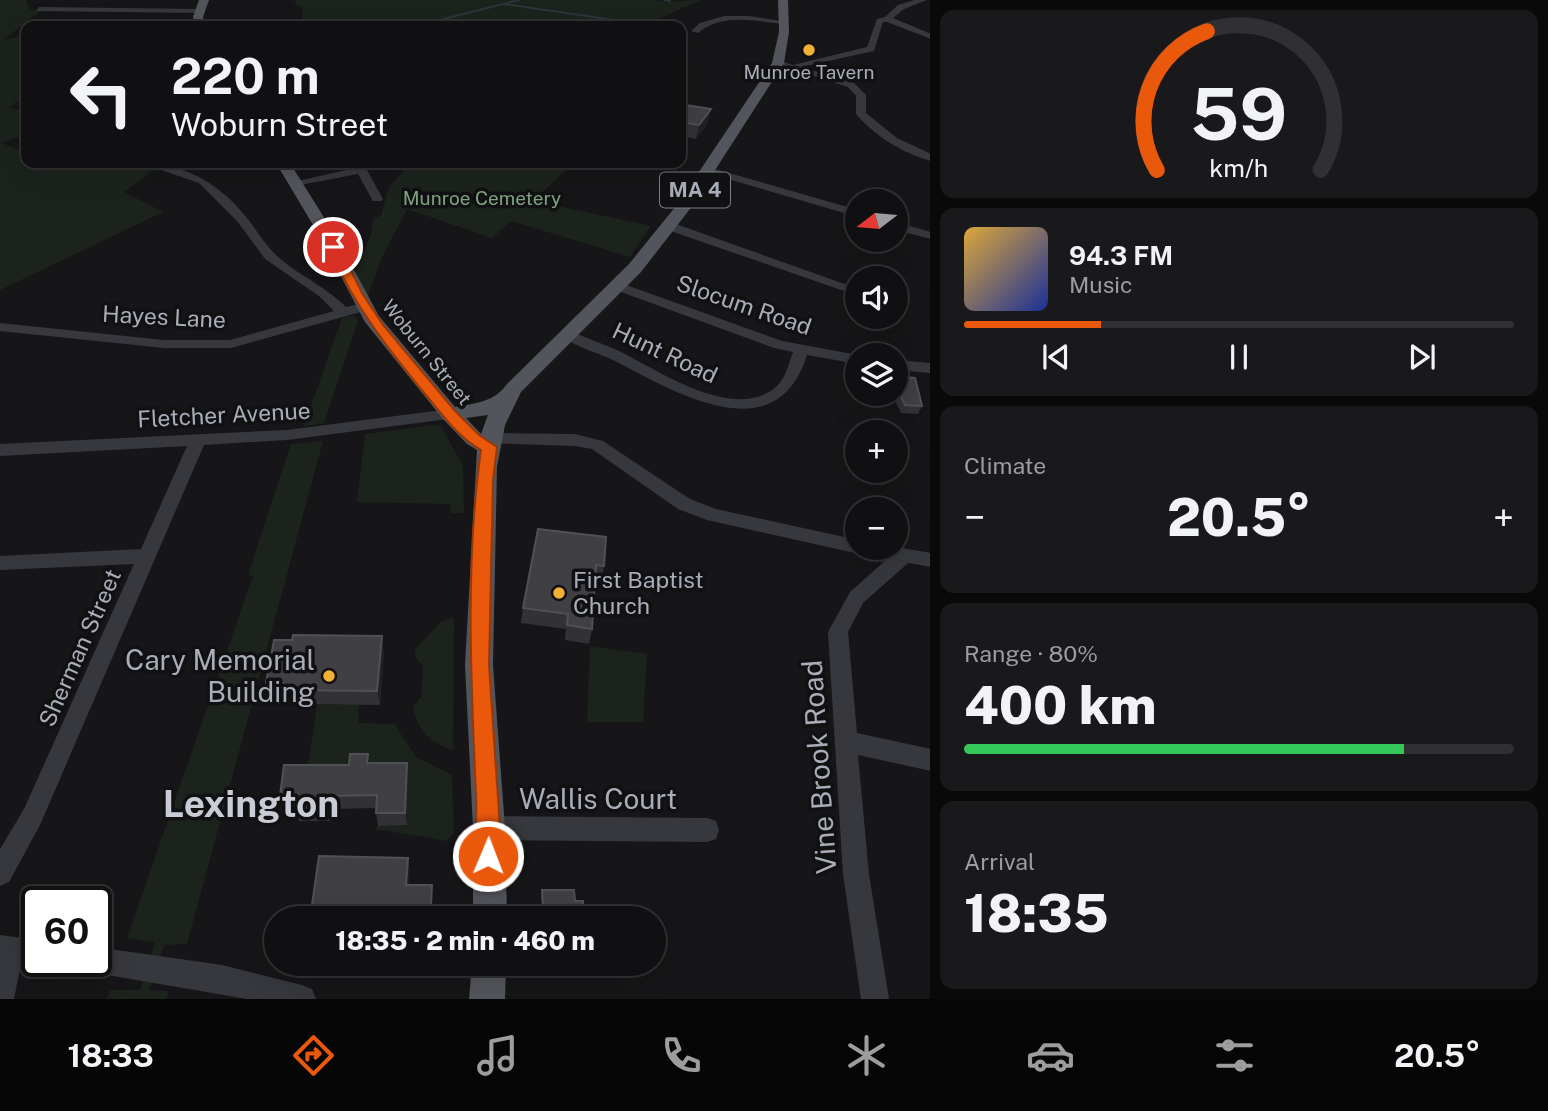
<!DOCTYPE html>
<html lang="en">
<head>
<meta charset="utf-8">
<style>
  :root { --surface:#101012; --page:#19191b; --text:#f1f3f6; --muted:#9c9d9f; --line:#303032; --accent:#ea580c }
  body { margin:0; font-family:"Public Sans",sans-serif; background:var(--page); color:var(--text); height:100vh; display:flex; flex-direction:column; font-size:26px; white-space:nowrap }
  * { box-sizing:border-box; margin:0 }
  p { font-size:23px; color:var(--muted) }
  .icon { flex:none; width:38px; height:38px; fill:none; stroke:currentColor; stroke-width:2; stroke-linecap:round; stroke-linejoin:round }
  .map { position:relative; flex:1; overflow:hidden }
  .drawer { display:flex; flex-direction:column; gap:10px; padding:10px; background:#09090a; width:618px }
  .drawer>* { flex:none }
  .guide { position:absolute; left:21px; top:21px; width:665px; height:147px; border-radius:14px; box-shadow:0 7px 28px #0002,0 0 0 2px var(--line); background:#101012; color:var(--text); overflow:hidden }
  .needle { width:46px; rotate:254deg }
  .controls { position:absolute; left:845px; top:189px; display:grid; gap:14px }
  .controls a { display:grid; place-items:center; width:63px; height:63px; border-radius:50%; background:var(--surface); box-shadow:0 7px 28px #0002,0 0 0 2px var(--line); font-size:35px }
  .speed { position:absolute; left:21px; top:886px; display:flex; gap:14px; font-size:35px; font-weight:700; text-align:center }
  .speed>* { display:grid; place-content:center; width:91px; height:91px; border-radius:50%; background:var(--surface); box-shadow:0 7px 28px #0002,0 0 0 2px var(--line); line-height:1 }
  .speed .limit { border:4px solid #111; border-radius:10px; background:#fff; color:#111 }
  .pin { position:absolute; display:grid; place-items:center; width:60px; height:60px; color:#fff; margin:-30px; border:4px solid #fff; border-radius:50%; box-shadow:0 2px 7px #0007 }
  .me { position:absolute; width:77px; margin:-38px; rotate:1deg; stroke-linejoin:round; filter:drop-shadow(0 0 5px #0008) }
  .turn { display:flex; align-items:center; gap:24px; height:147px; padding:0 35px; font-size:32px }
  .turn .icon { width:91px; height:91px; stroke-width:2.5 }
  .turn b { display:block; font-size:49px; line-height:60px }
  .big { font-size:52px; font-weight:800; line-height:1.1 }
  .drawer .widget { flex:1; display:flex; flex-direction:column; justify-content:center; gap:10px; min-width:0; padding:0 24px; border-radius:14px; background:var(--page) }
  .drawer .dial { align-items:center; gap:0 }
  .dial svg { height:182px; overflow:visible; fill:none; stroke:var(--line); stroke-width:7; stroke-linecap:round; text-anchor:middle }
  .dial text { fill:var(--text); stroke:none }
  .song { display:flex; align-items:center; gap:21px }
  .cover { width:84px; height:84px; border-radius:10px; background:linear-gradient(135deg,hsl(40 70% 55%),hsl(230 70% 35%)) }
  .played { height:7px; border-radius:4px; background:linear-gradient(90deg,var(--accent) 25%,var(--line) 25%) }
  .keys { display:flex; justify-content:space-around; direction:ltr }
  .heat { display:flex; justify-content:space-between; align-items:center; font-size:38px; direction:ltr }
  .charge { height:10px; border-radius:5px; background:linear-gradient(90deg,#34c759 80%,var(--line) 0) }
  .trip { position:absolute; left:264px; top:906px; width:402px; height:70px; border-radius:35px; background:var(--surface); box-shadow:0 7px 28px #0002,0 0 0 2px var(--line); font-weight:800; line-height:70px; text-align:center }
  .tabs { display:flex; height:112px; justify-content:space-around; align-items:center; background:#060607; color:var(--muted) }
  .tabs .icon { width:49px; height:49px }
  .tabs .selected { color:var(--accent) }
  .tabs b { font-size:32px; color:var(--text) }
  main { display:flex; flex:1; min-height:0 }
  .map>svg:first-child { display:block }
</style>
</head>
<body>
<main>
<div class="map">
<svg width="931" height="999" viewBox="0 0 931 999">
  <rect width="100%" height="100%" fill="#161618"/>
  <g fill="#1c231d">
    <polygon points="0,0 26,0 30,10 42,10 3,40 26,35 26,96 9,108 26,111 26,134 2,143 26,153 26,163 134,163 156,169 124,192 163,212 0,290"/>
    <path d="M297,0H655C673,4 682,0 701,0L643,26L310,24L303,22L302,8L294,3Z"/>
    <polygon points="411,163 573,163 534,201 651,226 630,257 511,221 492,238 407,209 381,259 367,299 354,274 371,235 374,218 381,216 389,187"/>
    <polygon points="354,315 358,321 324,423 304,426 342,318"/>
    <polygon points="434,425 441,426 463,466 464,513 451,513 450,504 357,502 365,434"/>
    <polygon points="323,441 187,944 164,945 149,990 169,991 166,999 107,999 110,990 140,990 155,942 127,938 253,576 248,575 291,444"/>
    <path d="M454,618L453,750C431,745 417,729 413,707L421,697L423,666L415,657V649L442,621Z"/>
    <polygon points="590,646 647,654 643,722 587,722"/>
    <polygon points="317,705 359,705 358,723 394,724 416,757 452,775 454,832 447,841 375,829 378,826 407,825 409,777 306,778"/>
  </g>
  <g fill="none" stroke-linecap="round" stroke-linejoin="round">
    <g stroke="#2c353c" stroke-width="2">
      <polyline points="664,0 670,1"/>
      <polyline points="504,4 621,21"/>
      <polyline points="416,26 519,0"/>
    </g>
    <g fill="#37383d" fill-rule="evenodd">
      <path d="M915,0H927L904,9L893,18L931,34V39L887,22H883L874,51L801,67L854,83L866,95V113L897,138L931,154V161C902,153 875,136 856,114V96L848,87L774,63L778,60L793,65L867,47L877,19L885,17L898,5Z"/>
      <polygon points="39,7 200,9 204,11 200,13 36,11"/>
      <path d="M724,16H749L787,22L783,24C755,21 722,13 698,33L691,31L700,23Z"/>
      <path d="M141,163C185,163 220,184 247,218C256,229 263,242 273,252C292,272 324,285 346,307L363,303L370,307L368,310L231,348H164L0,331V323L164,340H230L334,311L319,296L265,259L237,221L199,183Z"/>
      <polygon points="353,163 363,163 383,199 381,201 373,201 358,174 295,186 289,183 355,168"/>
      <polygon points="708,167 858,210 858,217 704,172 703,170"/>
      <polygon points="896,222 931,232 931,239 896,230"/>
      <polygon points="665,223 673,223 853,287 851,290 841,290 665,229"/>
      <path d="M618,282L782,341L858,355V364L807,355C777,452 678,394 619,363C603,354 571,346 561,335L568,331L573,332C591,340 610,346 627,355C665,375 737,422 777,386C786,377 789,363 793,352L774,348L613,289V283Z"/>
      <polygon points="896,360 931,363 931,373 896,370"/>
      <polygon points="450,409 456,410 458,414 456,418 287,440 204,445 40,825 9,882 0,886 0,849 24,809 134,564 0,570 0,556 141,549 187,446 0,456 0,444 287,430"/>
      <polygon points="490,433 575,434 603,441 690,499 716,509 858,540 858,548 896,547 931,553 931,567 908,563 863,603 848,632 857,733 931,749 931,771 858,755 869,874 889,999 861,999 843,874 828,632 850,592 886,560 707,520 678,509 592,449 575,446 484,443 482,439"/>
      <polygon points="489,816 707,818 716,821 719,830 716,839 707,842 489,840 480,837 477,828 480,819"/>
      <polygon points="0,935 37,940 37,961 47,961 37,966 21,964 14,999 0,999"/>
      <polygon points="96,947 222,965 302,985 312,989 316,999 247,999 96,973 87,969 83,961 96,961"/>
    </g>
    <g fill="#53555c" fill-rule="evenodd">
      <polygon points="199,0 209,0 203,17 205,26 195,26 193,17"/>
      <path d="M778,0H788L789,32L784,63L690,209L641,272L521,392L505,425L497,467L493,665L505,828L507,919H473V828L465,665L477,450L467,444L443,419L365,322L319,235L276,163H290L335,235L379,316L455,407C477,403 494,402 507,384L629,264L676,206L772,63L779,32ZM488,415L481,434L466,418Z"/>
      <polygon points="472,964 506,964 505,999 469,999"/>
    </g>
  </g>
  <g fill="#323236">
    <polygon points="681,111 708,123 696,139 681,136"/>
    <polygon points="896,376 922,406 918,414 901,413 892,394 896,394"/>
    <polygon points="606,537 604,566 601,582 595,581 592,629 589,644 565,640 566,629 521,623 523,608"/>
    <polygon points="384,651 380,705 287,704 285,697 271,697 266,683"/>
    <polygon points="370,763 407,763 409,776 407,825 378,826 376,813 376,808 332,809 330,821 299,821 294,808 285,808 280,795 349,765"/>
    <polygon points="542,890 575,901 584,919 543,919 541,896"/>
    <polygon points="332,964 430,964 429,969 333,966"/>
  </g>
  <g fill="#212124">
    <polygon points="711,109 708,123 696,139 699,125"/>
    <polygon points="382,636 384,651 380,705 377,691"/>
    <polygon points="407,763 409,776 407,825 405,813"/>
    <polygon points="328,796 332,809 330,821 326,808"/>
    <polygon points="408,858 410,870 408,896 406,885"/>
    <polygon points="432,885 433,896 432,919 430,919"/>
  </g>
  <g fill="#3f3f44" stroke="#4f5156" stroke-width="2">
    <polygon points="686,105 711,109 699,125 681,122 681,111"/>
    <polygon points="896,376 915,378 922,406 905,405 896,385"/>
    <polygon points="538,529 606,537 604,566 596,565 592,629 567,625 568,614 523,608"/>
    <polygon points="293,635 382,636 377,691 283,690 284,683 266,683 274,640 292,640"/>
    <polygon points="350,754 368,754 367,763 407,763 405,813 376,813 377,795 328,796 326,808 294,808 296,795 280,795 284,765 349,765"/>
    <polygon points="319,856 408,858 406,885 432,885 430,919 310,919"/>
    <polygon points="542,890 574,890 575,901 583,901 584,919 544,919"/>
  </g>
  <path fill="#ea580c" stroke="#983908" stroke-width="2" d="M333,244L339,247L362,293L383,325L455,411L479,435L497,447L493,480L489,665L500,828L496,864L488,867L480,864C472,845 478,816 476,795C471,681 465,563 481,450C458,437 442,414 425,394C384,344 355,306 328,247Z"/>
  <g fill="#f2b134" stroke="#111113" stroke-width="2.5">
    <circle cx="809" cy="50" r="7"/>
    <circle cx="559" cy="593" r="7"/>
    <circle cx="329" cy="676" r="7"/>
  </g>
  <g text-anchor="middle" stroke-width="7" stroke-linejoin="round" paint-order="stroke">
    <g font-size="19" fill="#a8adb8" stroke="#111113">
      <text x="809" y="79">Munroe Tavern</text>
    </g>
    <g font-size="19" fill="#7fa381" stroke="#111113">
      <text x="482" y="205">Munroe Cemetery</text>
    </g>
    <g font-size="19" fill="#a8adb8" stroke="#111113">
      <text transform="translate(427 352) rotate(51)" y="7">Woburn Street</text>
    </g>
    <rect fill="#111113" stroke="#7b7e86" stroke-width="2" x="660" y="172.5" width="70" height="35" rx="5"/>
    <g font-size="21" font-weight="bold" fill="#a8adb8">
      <text x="695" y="197">MA 4</text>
    </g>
    <g font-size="23" fill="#a8adb8" stroke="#111113">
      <text transform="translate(744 305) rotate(19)" y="8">Slocum Road</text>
      <text transform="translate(164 317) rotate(3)" y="8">Hayes Lane</text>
      <text transform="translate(665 353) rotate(25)" y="8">Hunt Road</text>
      <text transform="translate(224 415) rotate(-3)" y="8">Fletcher Avenue</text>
      <text transform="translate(80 648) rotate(-66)" y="8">Sherman Street</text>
    </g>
    <g font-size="23" fill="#a8adb8" stroke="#111113" text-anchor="start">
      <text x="573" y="588">First Baptist<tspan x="573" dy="26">Church</tspan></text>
    </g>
    <g font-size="28" fill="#a8adb8" stroke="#111113" text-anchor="end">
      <text x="315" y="670">Cary Memorial<tspan x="315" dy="32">Building</tspan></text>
    </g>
    <g font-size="28" fill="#a8adb8" stroke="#111113">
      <text transform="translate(819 767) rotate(-94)" y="10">Vine Brook Road</text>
      <text x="598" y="809">Wallis Court</text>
    </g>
    <g font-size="37" font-weight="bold" fill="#c9ccd4" stroke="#111113">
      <text x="251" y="817">Lexington</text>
    </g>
  </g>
</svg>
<div class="controls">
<a><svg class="needle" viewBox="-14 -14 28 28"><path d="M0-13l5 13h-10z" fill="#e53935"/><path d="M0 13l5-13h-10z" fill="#9c9d9f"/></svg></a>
<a><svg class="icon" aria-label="sound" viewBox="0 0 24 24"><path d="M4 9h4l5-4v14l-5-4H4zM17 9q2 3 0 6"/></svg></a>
<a><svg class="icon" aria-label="layers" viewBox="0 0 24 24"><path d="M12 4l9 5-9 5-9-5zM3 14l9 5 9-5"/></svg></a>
<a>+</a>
<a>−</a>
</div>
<div class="speed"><div class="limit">60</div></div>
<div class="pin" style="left:333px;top:247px;background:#d93025"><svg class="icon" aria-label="arrive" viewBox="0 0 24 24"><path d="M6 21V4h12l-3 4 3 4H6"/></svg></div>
<svg class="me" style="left:488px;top:856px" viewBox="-20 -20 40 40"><circle r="17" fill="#ea580c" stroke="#fff" stroke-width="3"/><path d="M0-11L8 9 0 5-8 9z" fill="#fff"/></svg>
<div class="trip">18:35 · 2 min · 460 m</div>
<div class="guide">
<div class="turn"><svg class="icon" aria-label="left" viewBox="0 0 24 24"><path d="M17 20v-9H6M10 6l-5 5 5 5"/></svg><div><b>220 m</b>Woburn Street</div></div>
</div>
</div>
<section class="drawer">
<div class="widget dial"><svg viewBox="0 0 100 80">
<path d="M14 69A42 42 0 1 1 86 69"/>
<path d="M14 69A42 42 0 0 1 36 8" stroke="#ea580c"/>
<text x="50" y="56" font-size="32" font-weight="700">59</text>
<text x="50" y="72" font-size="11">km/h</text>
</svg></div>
<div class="widget">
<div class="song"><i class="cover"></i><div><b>94.3 FM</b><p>Music</p></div></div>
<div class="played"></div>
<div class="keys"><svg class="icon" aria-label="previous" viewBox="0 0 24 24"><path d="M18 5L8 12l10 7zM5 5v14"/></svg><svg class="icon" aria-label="pause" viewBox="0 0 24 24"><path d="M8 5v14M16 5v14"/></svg><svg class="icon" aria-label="next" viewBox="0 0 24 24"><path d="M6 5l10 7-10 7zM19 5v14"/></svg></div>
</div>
<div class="widget"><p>Climate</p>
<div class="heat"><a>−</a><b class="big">20.5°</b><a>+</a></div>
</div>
<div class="widget"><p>Range · 80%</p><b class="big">400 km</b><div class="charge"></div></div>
<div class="widget"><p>Arrival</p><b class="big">18:35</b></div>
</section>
</main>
<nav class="tabs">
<b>18:33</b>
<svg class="icon selected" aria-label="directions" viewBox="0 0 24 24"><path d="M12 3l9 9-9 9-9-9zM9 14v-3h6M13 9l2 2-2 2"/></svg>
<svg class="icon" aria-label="music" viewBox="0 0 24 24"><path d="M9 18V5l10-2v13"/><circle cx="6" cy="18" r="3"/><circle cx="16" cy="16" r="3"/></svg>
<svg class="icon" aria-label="phone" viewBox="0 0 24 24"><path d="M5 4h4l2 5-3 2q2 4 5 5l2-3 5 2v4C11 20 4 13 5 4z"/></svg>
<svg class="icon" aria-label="climate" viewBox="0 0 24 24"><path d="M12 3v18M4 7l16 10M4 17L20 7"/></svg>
<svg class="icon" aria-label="car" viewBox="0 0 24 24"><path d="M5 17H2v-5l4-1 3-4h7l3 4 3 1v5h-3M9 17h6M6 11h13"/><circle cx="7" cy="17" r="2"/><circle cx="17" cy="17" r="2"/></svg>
<svg class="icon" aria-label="filters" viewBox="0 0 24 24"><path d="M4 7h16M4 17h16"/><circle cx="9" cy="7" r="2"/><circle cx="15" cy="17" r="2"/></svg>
<b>20.5°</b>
</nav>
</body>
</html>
